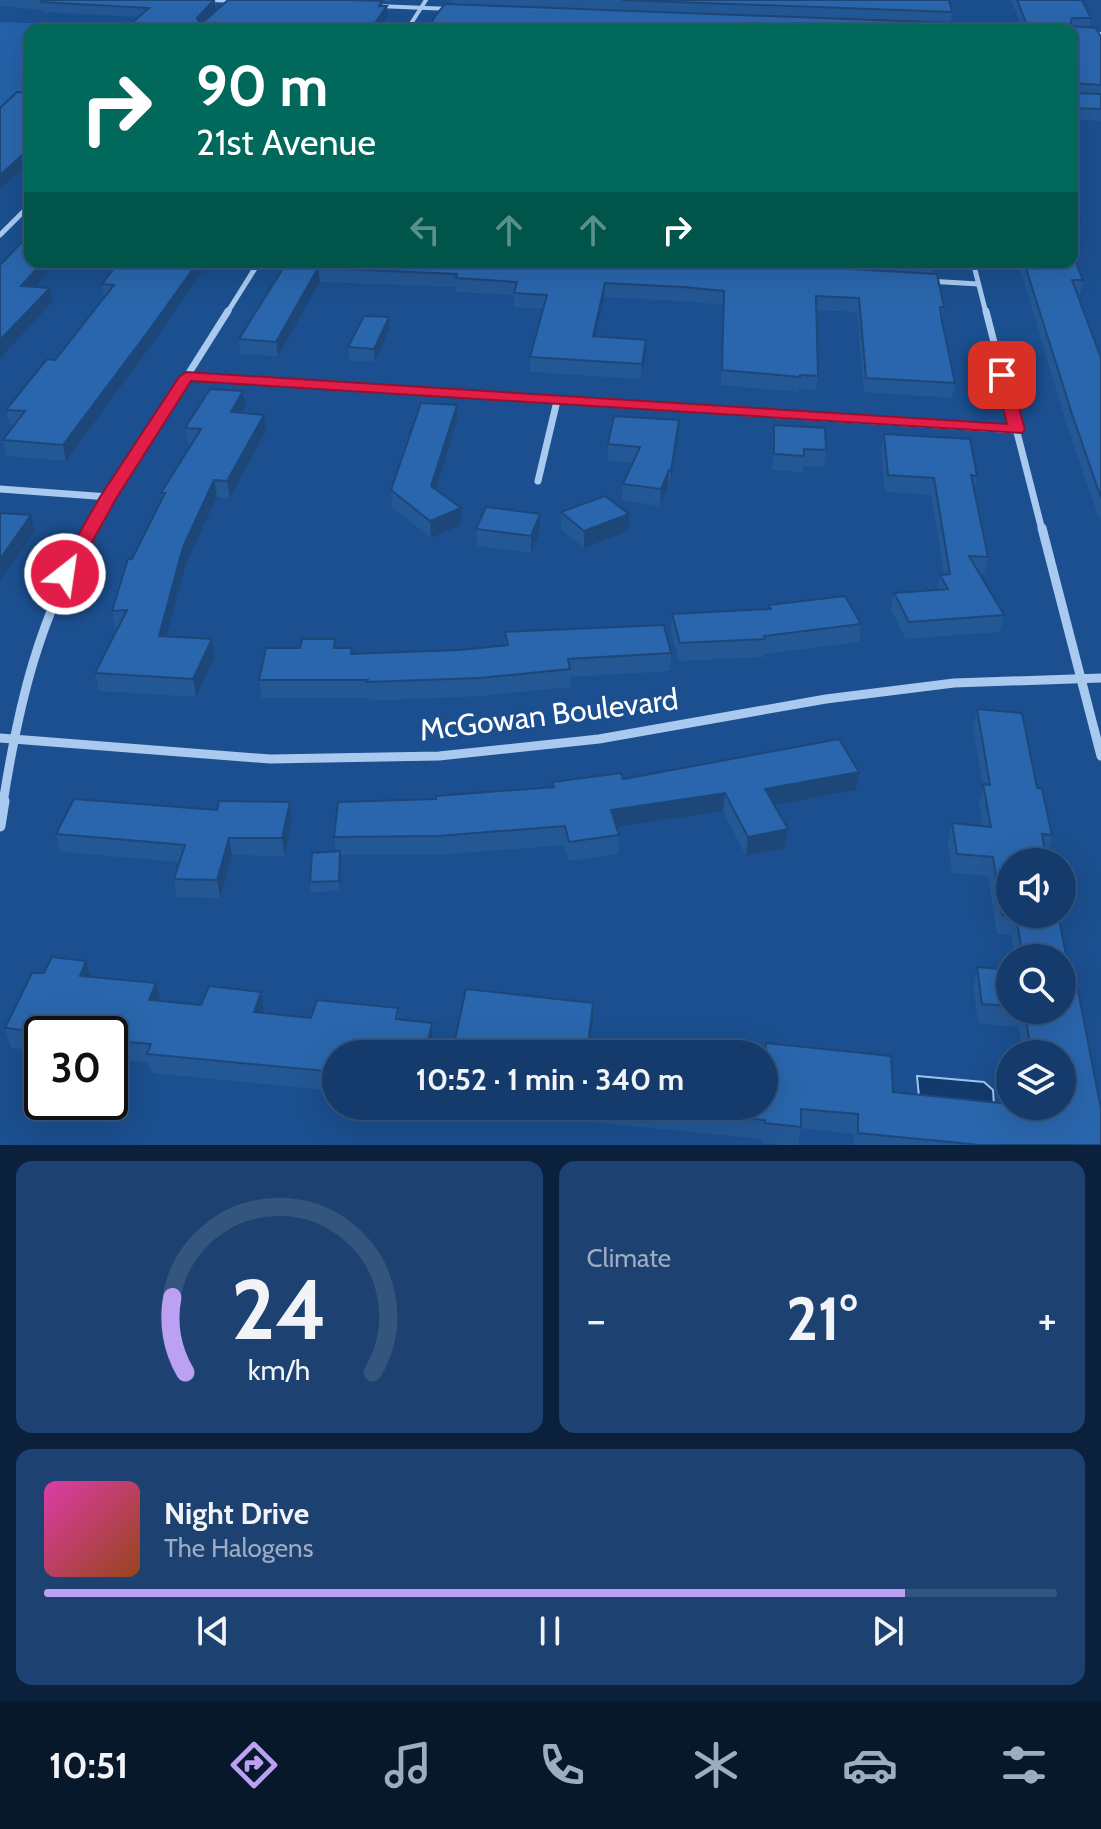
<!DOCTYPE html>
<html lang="en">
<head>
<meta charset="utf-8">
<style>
  :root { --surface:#143b6b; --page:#1d4271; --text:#f1f3f6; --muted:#9dadc1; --line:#33557e; --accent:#bca0f2 }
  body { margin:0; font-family:Cabin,sans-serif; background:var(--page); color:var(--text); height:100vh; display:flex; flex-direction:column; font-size:30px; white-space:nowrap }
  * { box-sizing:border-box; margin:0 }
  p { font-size:26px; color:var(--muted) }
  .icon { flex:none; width:44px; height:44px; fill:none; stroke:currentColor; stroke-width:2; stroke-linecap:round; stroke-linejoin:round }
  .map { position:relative; height:1145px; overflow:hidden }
  .drawer { display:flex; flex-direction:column; gap:16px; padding:16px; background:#0b203b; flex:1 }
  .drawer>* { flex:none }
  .hud { position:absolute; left:24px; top:24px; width:1054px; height:244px; border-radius:16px; box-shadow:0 8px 32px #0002,0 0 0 2px var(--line); background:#00695c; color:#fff; overflow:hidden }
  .fabs { position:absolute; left:996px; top:848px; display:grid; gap:16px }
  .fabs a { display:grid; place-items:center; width:80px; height:80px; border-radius:50%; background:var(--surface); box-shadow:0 8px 32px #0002,0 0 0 2px var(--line); font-size:40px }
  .speed { position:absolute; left:24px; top:1016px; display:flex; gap:16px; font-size:40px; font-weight:700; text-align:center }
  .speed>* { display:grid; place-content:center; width:104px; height:104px; border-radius:50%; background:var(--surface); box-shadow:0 8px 32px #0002,0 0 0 2px var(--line); line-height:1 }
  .speed .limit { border:4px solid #111; border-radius:12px; background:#fff; color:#111 }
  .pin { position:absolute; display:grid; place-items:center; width:68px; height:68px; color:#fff; margin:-34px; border-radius:16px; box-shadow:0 4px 12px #0006 }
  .me { position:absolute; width:88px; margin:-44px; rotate:30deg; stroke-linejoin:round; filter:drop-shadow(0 0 6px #0008) }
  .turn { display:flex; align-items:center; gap:28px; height:168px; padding:0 40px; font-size:36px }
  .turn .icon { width:104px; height:104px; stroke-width:2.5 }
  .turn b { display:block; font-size:56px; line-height:68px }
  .lanes { display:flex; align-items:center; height:76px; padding:0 40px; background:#0003; justify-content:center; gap:40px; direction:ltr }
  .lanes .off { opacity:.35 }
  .big { font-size:60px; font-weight:700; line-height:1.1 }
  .drawer .widget { flex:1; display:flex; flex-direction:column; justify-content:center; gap:12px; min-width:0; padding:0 28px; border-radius:16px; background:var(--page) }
  .drawer .dial { align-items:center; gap:0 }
  .dial svg { height:208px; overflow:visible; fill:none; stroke:var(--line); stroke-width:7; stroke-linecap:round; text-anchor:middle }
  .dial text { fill:var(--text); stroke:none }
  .song { display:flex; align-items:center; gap:24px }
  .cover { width:96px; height:96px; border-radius:12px; background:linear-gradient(135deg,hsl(320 70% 55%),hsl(20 70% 35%)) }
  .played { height:8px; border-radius:4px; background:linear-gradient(90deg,var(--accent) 85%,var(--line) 85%) }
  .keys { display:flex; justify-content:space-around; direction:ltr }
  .heat { display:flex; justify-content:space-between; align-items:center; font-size:44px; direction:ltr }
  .drawer .tiles { flex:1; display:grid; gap:16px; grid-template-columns:1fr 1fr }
  .widget:last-child { grid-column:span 2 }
  .trip { position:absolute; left:322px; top:1040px; width:456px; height:80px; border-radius:40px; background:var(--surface); box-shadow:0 8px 32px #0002,0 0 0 2px var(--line); font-weight:700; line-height:80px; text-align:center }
  .dock { display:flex; height:128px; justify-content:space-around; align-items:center; background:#08182b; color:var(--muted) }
  .dock .icon { width:56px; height:56px }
  .dock .active { color:var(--accent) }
  .dock b { font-size:36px; color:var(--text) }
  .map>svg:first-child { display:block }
</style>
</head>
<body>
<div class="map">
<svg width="1101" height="1145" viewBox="0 0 1101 1145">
  <rect width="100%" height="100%" fill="#1b4f8f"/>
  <polygon fill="#2461a8" points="0,22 111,26 106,30 30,30 30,96 0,121"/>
  <polygon fill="#123a6d" stroke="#9cc4f0" stroke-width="2" points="917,1076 984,1082 993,1090 994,1106 920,1107"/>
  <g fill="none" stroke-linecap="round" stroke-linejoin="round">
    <g stroke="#a9c9ee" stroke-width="4">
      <polyline points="212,0 235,1"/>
      <polyline points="377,6 451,9"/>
      <polyline points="407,30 426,0"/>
      <polyline points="1072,33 1101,34"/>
    </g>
    <g stroke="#a9c9ee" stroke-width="5">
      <polyline points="0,235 30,205"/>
      <polyline points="973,262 986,313"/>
      <polyline points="928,281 978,284"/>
      <polyline points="227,313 259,262"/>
    </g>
    <g stroke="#a9c9ee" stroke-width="7">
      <polyline points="986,311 1042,530"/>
      <polyline points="186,377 1017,430"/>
      <polyline points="538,481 557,401"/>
      <polyline points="0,489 109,497"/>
      <polyline points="90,530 228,311"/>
    </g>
    <g stroke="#a9c9ee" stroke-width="9">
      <polyline points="1042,528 1101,756"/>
      <polyline points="0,738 270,759 439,756 599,739 826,699 954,683 1101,678"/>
      <path d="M3,803C19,701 39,619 91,528"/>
    </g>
    <polyline stroke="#a9c9ee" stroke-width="11" points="0,826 4,801"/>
  </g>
  <g fill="#245895">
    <polygon points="0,0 215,0 216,10 207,19 255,0 391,0 390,2 382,1 383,6 388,17 378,30 123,30 138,17 43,12 42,10 0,6"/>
    <polygon points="452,0 949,0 952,12 951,22 957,28 452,4"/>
    <polygon points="1011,0 1082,0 1091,18 1089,28 1101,37 1101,121 1072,119 1072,30 1023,30"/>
    <polygon points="1072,200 1081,222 1078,235 1072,235"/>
    <polygon points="119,262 150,347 66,461 7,456 3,440 14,426 10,425 6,410 55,360 104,298 102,284"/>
    <polygon points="287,262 935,262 933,273 944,307 942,320 955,383 952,398 864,392 857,312 816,310 818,376 816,390 799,389 798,392 721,385 723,305 682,301 604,297 596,337 646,354 641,379 530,372 530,357 544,308 514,307 514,295 456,292 456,287 320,282 278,356 241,354 239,339"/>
    <polygon points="1018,262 1072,262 1083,280 1080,294 1078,294 1101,358 1101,517 1098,516 1068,429"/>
    <polygon points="389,330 375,362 349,361 348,347"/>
    <polygon points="243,391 245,407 242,413 266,431 230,498 217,497 186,564 167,637 215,657 196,697 99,691 95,673 118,628 115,628 112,611 132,559 162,499 161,493 191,445 188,444 185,428"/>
    <polygon points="679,420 678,437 670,487 668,487 660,506 622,500 623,484 632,463 608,461 608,444"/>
    <polygon points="457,421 436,490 461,508 461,525 431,538 392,507 391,490"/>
    <polygon points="774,425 826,450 824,467 803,466 802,472 772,470"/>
    <polygon points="884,434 977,476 974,491 988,557 984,574 980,574 1004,615 1000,632 906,639 891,610 894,593 937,590 940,575 944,574 931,495 885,492 881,450"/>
    <polygon points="561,512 628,531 584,548 561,529"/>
    <polygon points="540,514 540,531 531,553 477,546 476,529"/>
    <polygon points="769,605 861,624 859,642 764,654 764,657 679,661 671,632 672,614 769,609"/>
    <polygon points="505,632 671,653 670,671 570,677 570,687 481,696 369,701 369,698 262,698 259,680 336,648 352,654 459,650 505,646"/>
    <polygon points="977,709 1037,788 1052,835 1047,854 1046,854 1101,1145 854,1145 854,1134 801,1128 798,1145 784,1145 762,1143 762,1139 510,1114 510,1106 764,1106 764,1058 766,1043 893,1092 1005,1103 1002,1083 1007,1064 1010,1064 1010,1106 1062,1054 1023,1054 1018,1027 978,1023 973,986 977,967 1010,970 1010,1010 1062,1010 1062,958 1015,958 1011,935 997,934 988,876 952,873 948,842 952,823 983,826 979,803 983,786 973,728"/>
    <polygon points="623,779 856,790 774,805 788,829 785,848 746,856 723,811 617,827 619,835 618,854 569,861 564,845 439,855 340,855 340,891 311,892 310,882 336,852 334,837 436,799 552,788 552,782"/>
    <polygon points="217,810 292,819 285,856 232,855 220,898 177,897 174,879 179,862 60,852 56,834"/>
    <polygon points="86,961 91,977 160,1001 201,1005 261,992 264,1011 264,1013 311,1018 398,1008 399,1020 432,1023 433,1042 431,1054 336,1054 336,1091 152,1073 149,1063 110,1058 110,1034 42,1034 42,1051 11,1048 5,1028 44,973"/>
    <polygon points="593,1003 593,1022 589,1054 455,1054 454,1044"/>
  </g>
  <g fill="#1d4779">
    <polygon points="214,0 216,10 198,28 197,18"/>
    <polygon points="387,6 388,17 378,30 370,30"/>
    <polygon points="30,148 30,162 0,190 0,175"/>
    <polygon points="43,262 57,262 24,300 21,286"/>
    <polygon points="198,262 209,262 150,347 66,461 63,445"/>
    <polygon points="318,268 320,282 278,356 276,342"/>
    <polygon points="605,283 604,297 593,351 593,336"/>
    <polygon points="50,288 52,302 0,359 0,340"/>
    <polygon points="389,317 389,330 375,362 374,349"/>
    <polygon points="646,340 646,354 641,379 642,364"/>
    <polygon points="243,391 245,407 233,428 231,412"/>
    <polygon points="457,405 457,421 432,503 431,486"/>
    <polygon points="264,415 266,431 230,498 227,481"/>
    <polygon points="679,420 678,437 670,487 671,471"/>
    <polygon points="669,470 668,487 660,506 661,489"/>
    <polygon points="214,480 217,497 186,564 162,654 159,636 183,547"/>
    <polygon points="461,508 461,525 431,538 430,521"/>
    <polygon points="540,514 540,531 531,553 531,536"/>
    <polygon points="629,514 628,531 584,548 584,531"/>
    <polygon points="31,515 35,531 0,581 0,559"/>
    <polygon points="212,639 215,657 196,697 193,679"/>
    <polygon points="859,772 856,790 763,807 765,789"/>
    <polygon points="725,793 723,811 610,828 611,810"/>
    <polygon points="290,802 292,819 285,856 282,838"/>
    <polygon points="788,829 785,848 746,856 748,837"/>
    <polygon points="229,838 232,855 220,898 217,880"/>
    <polygon points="340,851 341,861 340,891 339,881"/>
    <polygon points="86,961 92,980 80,976"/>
    <polygon points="156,983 160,1002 149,1000"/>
    <polygon points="261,992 264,1011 257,1032 254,1012"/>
    <polygon points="593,1003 593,1022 589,1054 587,1054"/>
    <polygon points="432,1023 433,1042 431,1054 425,1054"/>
  </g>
  <g fill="#2a66ad" stroke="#1d4779" stroke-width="2">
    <polygon points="42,0 214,0 197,18 201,24 228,0 348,0 382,1 379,6 387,6 370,30 123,30 149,8 41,2"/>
    <polygon points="622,0 949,0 952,12"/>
    <polygon points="1017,0 1082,0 1091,18 1072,18 1070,26 1096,28 1101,37 1101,85 1074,83 1072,85 1072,30 1029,30"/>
    <polygon points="445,4 955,23 957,28 1013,30 427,30 436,15"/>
    <polygon points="1072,91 1074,93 1101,94 1101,109 1072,108"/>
    <polygon points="17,92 30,93 30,148 0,175 0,108"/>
    <polygon points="1072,200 1081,222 1072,221"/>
    <polygon points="30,234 30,262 43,262 21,286 50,288 0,340 0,265"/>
    <polygon points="1072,253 1083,280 1072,280 1101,358 1101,498 1072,414 1024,262 1072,262"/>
    <polygon points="119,262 198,262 147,333 63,445 3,440 25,411 6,410 47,359 55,360 114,285 102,284"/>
    <polygon points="287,262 725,262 937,274 944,307 940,307 942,321 955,383 866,378 859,298 816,296 818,376 800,375 800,377 722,370 724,291 683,287 605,283 593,336 646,340 642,364 530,357 547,295 514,293 517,282 456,278 457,274 318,268 276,342 239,339"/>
    <polygon points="364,316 389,317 374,349 348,347"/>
    <polygon points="210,389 243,391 231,412 264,415 227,481 214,480 183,547 159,636 212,639 193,679 95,673 127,610 112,611 128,559 132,559 165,493 161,493 201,429 185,428"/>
    <polygon points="421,403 457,405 431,486 461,508 430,521 391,490"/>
    <polygon points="614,416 679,420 671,471 669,470 661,489 623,484 640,447 608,444"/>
    <polygon points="774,425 825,428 826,450 804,449 804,456 774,454"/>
    <polygon points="884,434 970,439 977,476 971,475 988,557 969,556 1004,615 909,622 894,593 948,589 940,575 950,574 934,478 888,475"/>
    <polygon points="605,496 629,514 584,531 561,512"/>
    <polygon points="486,507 540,514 531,536 476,529"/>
    <polygon points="0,513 31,515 0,559"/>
    <polygon points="845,596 861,624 764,636 765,639 680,643 672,614 771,609 769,605"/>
    <polygon points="664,625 671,653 568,659 570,669 480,678 367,682 368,680 259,680 266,648 300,648 302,639 335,639 334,648 352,648 351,654 459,650 508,645 505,632"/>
    <polygon points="977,709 1022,713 1037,788 1042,789 1052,835 1042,834 1047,862 1010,862 1010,914 1058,914 1070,975 1075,975 1101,1109 1101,1145 980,1145 858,1133 858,1114 801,1109 801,1127 765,1123 765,1120 621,1106 764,1106 764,1072 765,1072 766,1043 891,1056 893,1092 1010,1104 1010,1106 1062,1106 1062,1054 1032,1054 1024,1010 1062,1010 1062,958 1023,958 1016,916 1002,915 993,857 957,854 952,823 991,827 983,784 990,785"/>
    <polygon points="839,739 859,772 765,789 788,829 748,837 725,793 611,810 619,835 569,842 565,826 438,836 334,837 338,802 436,799 436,796 554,787 552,782 621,773 623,779"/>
    <polygon points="74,799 217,810 219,801 290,802 282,838 229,838 217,880 174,879 185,845 56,834"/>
    <polygon points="340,851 339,881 310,882 312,853"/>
    <polygon points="52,957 86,961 80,976 156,983 149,1000 201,1005 209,986 261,992 254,1012 311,1018 317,1000 398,1008 396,1019 432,1023 425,1054 336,1054 336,1072 147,1054 151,1044 110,1040 110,1034 58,1034 5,1028 32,973 44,973"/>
    <polygon points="977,967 1010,970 1010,1006 982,1004"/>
    <polygon points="466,989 593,1003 587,1054 516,1054 517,1051 454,1044"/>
    <polygon points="1007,1064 1010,1064 1010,1084"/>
  </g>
  <polygon fill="#e11d48" stroke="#92132f" stroke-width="2" points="1002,371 1010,375 1025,430 1022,433 191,381 117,497 72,578 65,579 56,574 100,497 179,377 186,372 1007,424 995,375"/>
  <g text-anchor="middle" stroke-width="8" stroke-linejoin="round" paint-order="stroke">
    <g font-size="30" fill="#fff" stroke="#1b4f8f">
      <text transform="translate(549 715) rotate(-7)" y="10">McGowan Boulevard</text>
    </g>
  </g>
</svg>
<div class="fabs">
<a><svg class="icon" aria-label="sound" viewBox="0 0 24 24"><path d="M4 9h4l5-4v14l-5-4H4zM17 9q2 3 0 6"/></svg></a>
<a><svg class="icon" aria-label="search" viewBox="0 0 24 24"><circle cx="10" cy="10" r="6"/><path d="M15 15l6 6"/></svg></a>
<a><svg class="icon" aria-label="layers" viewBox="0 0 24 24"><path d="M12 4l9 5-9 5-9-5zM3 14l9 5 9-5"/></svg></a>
</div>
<div class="speed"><div class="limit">30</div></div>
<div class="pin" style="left:1002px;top:375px;background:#d93025"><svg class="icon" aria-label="arrive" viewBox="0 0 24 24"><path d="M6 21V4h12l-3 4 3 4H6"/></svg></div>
<svg class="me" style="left:65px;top:574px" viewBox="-20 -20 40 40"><circle r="17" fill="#e11d48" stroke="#fff" stroke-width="3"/><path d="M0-11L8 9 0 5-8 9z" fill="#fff"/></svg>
<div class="trip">10:52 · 1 min · 340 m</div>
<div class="hud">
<div class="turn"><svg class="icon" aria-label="right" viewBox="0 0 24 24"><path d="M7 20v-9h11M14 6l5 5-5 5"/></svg><div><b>90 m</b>21st Avenue</div></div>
<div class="lanes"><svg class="icon off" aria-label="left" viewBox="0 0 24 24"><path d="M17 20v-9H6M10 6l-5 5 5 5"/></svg><svg class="icon off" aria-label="ahead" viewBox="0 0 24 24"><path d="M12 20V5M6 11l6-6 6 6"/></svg><svg class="icon off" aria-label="ahead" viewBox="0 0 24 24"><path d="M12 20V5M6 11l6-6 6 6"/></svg><svg class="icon" aria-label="right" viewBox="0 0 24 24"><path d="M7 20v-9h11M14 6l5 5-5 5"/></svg></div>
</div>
</div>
<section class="drawer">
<div class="tiles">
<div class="widget dial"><svg viewBox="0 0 100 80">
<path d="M14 69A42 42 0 1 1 86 69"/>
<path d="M14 69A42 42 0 0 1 9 40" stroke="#bca0f2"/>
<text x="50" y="56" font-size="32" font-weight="700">24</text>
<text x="50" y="72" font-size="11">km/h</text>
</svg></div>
<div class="widget"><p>Climate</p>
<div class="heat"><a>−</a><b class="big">21°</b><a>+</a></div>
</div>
<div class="widget">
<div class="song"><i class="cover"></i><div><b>Night Drive</b><p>The Halogens</p></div></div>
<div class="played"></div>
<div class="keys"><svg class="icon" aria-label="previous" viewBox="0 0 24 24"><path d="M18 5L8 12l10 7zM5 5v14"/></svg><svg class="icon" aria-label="pause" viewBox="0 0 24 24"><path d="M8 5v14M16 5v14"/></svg><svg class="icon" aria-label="next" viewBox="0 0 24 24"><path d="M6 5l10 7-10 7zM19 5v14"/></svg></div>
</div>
</div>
</section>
<nav class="dock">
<b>10:51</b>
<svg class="icon active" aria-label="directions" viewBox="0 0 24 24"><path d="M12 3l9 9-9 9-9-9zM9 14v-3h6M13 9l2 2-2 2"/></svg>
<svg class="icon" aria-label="music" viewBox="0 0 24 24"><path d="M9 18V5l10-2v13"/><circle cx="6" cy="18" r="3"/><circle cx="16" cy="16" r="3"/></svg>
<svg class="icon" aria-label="phone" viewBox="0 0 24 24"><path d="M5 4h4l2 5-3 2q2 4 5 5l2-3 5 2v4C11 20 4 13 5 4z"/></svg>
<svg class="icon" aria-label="climate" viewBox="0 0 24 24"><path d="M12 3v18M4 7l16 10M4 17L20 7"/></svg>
<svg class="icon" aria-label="car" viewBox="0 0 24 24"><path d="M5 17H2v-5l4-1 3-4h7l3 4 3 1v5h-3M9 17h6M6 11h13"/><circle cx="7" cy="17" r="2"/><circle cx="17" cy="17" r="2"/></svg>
<svg class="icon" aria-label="filters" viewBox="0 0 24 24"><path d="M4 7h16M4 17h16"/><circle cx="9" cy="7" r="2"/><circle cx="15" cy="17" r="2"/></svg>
</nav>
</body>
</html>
